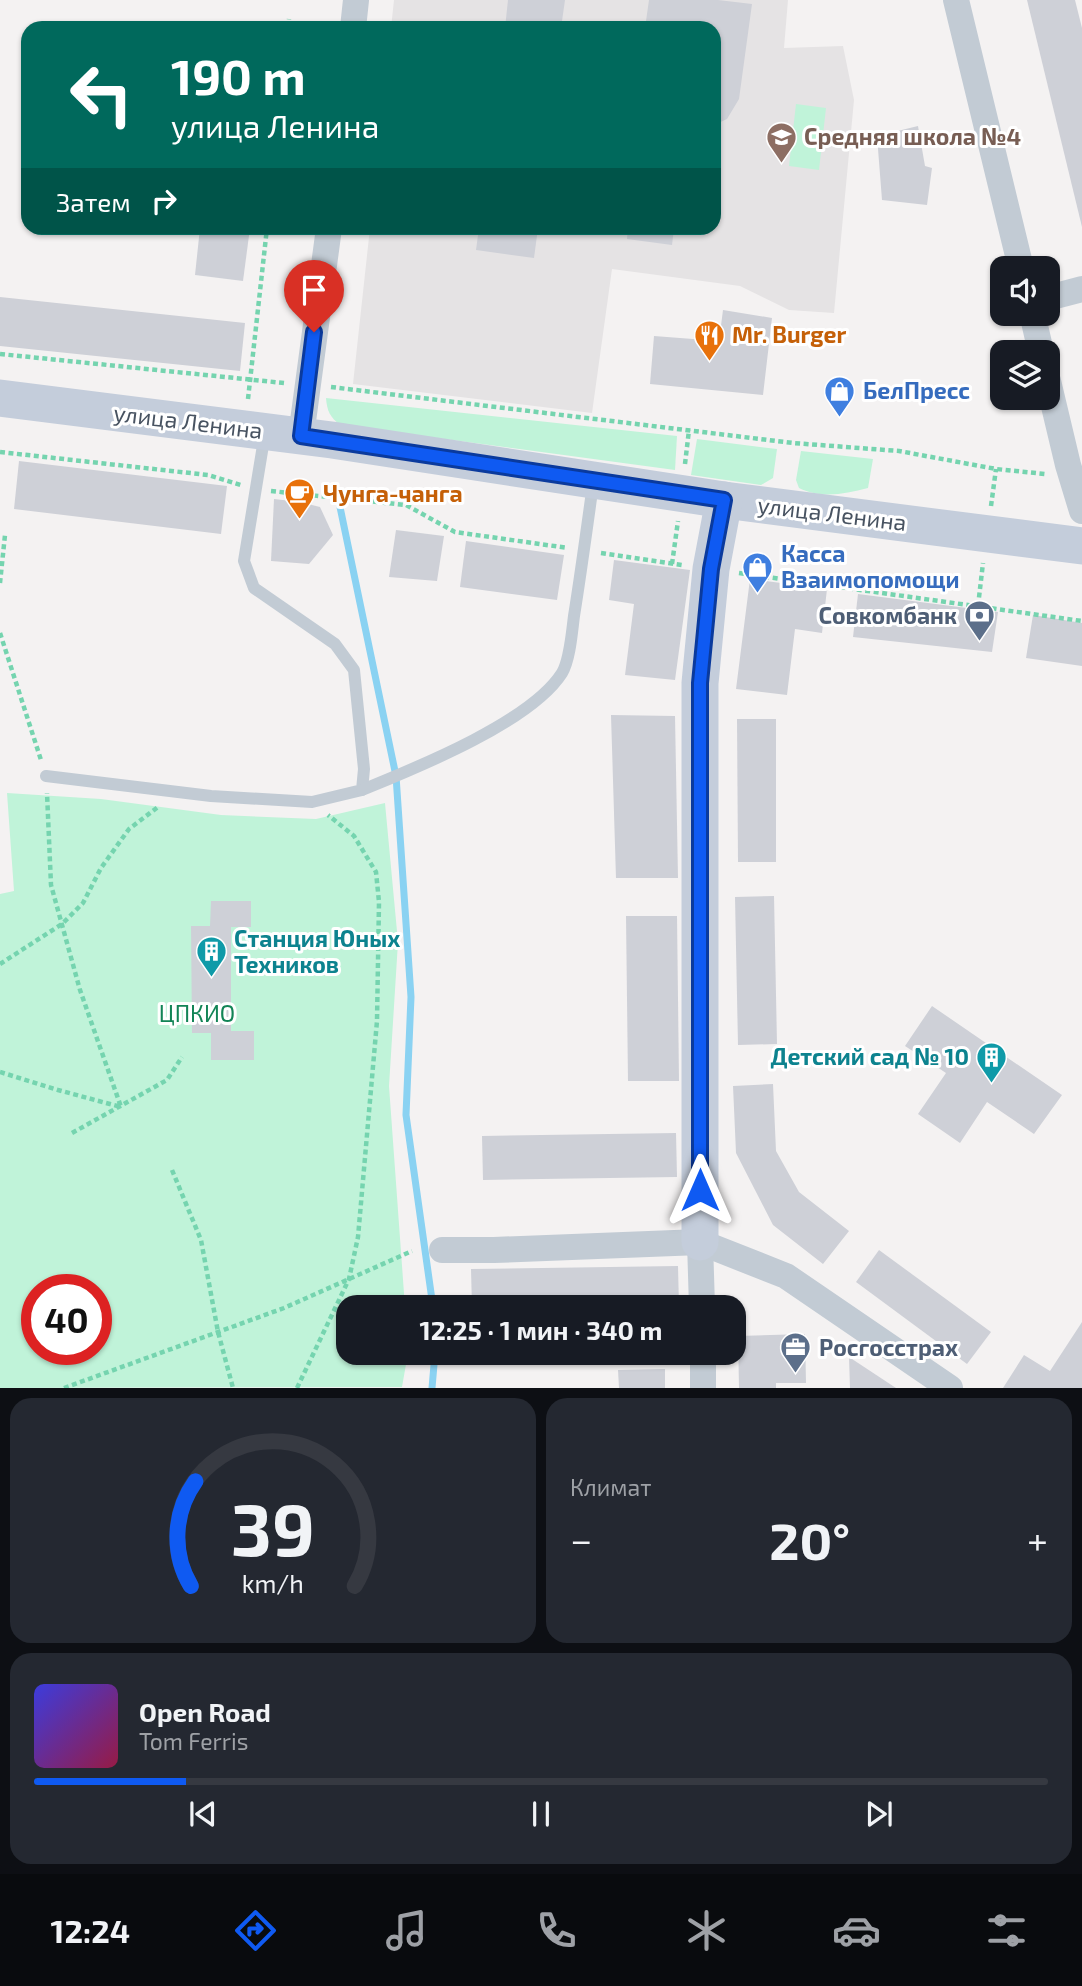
<!DOCTYPE html>
<html lang="ru">
<head>
<meta charset="utf-8">
<style>
  :root { --surface:#171b24; --page:#242831; --text:#f1f3f6; --muted:#9ea1a6; --line:#363941; --accent:#0f5af2 }
  body { margin:0; font-family:"Exo 2",sans-serif; background:var(--page); color:var(--text); height:100vh; display:flex; flex-direction:column; font-size:26px; white-space:nowrap }
  * { box-sizing:border-box; margin:0 }
  p { font-size:23px; color:var(--muted) }
  .icon { flex:none; width:38px; height:38px; fill:none; stroke:currentColor; stroke-width:2; stroke-linecap:round; stroke-linejoin:round }
  .map { position:relative; height:1388px; overflow:hidden }
  .drawer { display:flex; flex-direction:column; gap:10px; padding:10px; background:#0d0f14; flex:1 }
  .drawer>* { flex:none }
  .top-card { position:absolute; left:21px; top:21px; width:700px; height:214px; border-radius:21px; box-shadow:0 2px 5px #0004; background:#00695c; color:#fff; overflow:hidden }
  .controls { position:absolute; left:990px; top:256px; display:grid; gap:14px }
  .controls a { display:grid; place-items:center; width:70px; height:70px; border-radius:14px; background:var(--surface); box-shadow:0 2px 5px #0004; font-size:35px }
  .speed { position:absolute; left:21px; top:1274px; display:flex; gap:14px; font-size:35px; font-weight:700; text-align:center }
  .speed>* { display:grid; place-content:center; width:91px; height:91px; border-radius:50%; background:var(--surface); box-shadow:0 2px 5px #0004; line-height:1 }
  .speed .limit { border:10px solid #d22; background:#fff; color:#111 }
  .pin { position:absolute; display:grid; place-items:center; width:60px; height:60px; color:#fff; margin:-72px -30px; border-radius:50% 50% 50% 0; rotate:-45deg; box-shadow:0 0 7px #0007 }
  .pin .icon { rotate:45deg }
  .me { position:absolute; width:77px; margin:-38px; rotate:0deg; stroke-linejoin:round; filter:drop-shadow(0 0 5px #0008) }
  .turn { display:flex; align-items:center; gap:24px; height:147px; padding:0 35px; font-size:32px }
  .turn .icon { width:91px; height:91px; stroke-width:2.5 }
  .turn b { display:block; font-size:49px; line-height:60px }
  .then { display:flex; align-items:center; height:66px; padding:0 35px; background:#0003; gap:14px; font-size:26px }
  .big { font-size:52px; font-weight:700; line-height:1.1 }
  .drawer .tile { flex:1; display:flex; flex-direction:column; justify-content:center; gap:10px; min-width:0; padding:0 24px; border-radius:21px; background:var(--page) }
  .drawer .dial { align-items:center; gap:0 }
  .dial svg { height:182px; overflow:visible; fill:none; stroke:var(--line); stroke-width:7; stroke-linecap:round; text-anchor:middle }
  .dial text { fill:var(--text); stroke:none }
  .song { display:flex; align-items:center; gap:21px }
  .cover { width:84px; height:84px; border-radius:10px; background:linear-gradient(135deg,hsl(240 70% 55%),hsl(340 70% 35%)) }
  .played { height:7px; border-radius:4px; background:linear-gradient(90deg,var(--accent) 15%,var(--line) 15%) }
  .keys { display:flex; justify-content:space-around; direction:ltr }
  .heat { display:flex; justify-content:space-between; align-items:center; font-size:38px; direction:ltr }
  .drawer .tiles { flex:1; display:grid; gap:10px; grid-template-columns:1fr 1fr }
  .tile:last-child { grid-column:span 2 }
  .trip { position:absolute; left:336px; top:1295px; width:410px; height:70px; border-radius:21px; background:var(--surface); box-shadow:0 2px 5px #0004; font-weight:700; line-height:70px; text-align:center }
  .dock { display:flex; height:112px; justify-content:space-around; align-items:center; background:#090b0e; color:var(--muted) }
  .dock .icon { width:49px; height:49px }
  .dock .selected { color:var(--accent) }
  .dock b { font-size:32px; color:var(--text) }
  .map>svg:first-child { display:block }
</style>
</head>
<body>
<div class="map">
<svg width="1082" height="1388" viewBox="0 0 1082 1388">
  <rect width="100%" height="100%" fill="#f4f2f2"/>
  <polygon fill="#e5e3e4" points="394,0 788,0 784,48 843,46 854,100 834,313 789,310 740,286 612,269 592,413 353,384 370,228 714,228 714,28 391,28"/>
  <g fill="#c0f3d9" fill-rule="evenodd">
    <polygon points="796,104 826,108 819,170 789,166"/>
    <path d="M326,398L677,436L675,470L340,425C330,417 327,411 326,398Z"/>
    <polygon points="697,439 777,449 773,478 761,485 691,475"/>
    <path d="M801,451L873,459L868,488C844,494 822,499 799,488L796,480Z"/>
    <path d="M7,793L101,799L221,815L316,819L385,803L398,942L389,1086L405,1307H348V1353H408L402,1387L0,1388V894L14,891ZM37,1290H96V1349H37Z"/>
  </g>
  <g fill="none" stroke-linecap="round" stroke-linejoin="round">
    <g stroke="#8ad2f2" stroke-width="7">
      <polyline points="340,507 396,776 411,997 406,1115 433,1307"/>
      <polyline points="432,1388 435,1353"/>
    </g>
  </g>
  <g fill="#ced0d7">
    <polygon points="508,0 565,0 561,28 505,28"/>
    <polygon points="649,0 718,0 752,4 739,99 727,119 714,125 714,28 645,28"/>
    <polygon points="1027,0 1075,0 1082,28 1082,227"/>
    <polygon points="918,126 925,166 932,168 927,205 882,200 877,136"/>
    <polygon points="200,228 250,228 243,281 195,275"/>
    <polygon points="479,228 538,228 534,258 476,250"/>
    <polygon points="628,228 674,228 672,245 627,239"/>
    <polygon points="0,297 245,323 240,371 0,346"/>
    <polygon points="723,310 772,318 763,395 650,384 654,336 719,341"/>
    <polygon points="19,461 227,486 221,534 14,509"/>
    <polygon points="274,499 300,502 320,507 333,535 309,564 271,561"/>
    <polygon points="396,530 444,536 437,581 389,577"/>
    <polygon points="466,541 564,555 557,600 460,587"/>
    <polygon points="614,560 690,570 675,680 625,675 634,604 609,600"/>
    <polygon points="750,579 827,589 822,633 795,629 787,695 736,689"/>
    <polygon points="858,594 998,612 992,652 853,637"/>
    <polygon points="1033,615 1082,623 1082,666 1026,658"/>
    <polygon points="611,715 675,716 678,878 616,878"/>
    <polygon points="737,719 776,719 776,862 738,862"/>
    <polygon points="774,896 777,1044 738,1045 735,897"/>
    <polygon points="211,901 251,901 251,927 231,927 231,1031 254,1031 254,1060 211,1060 211,1033 192,1033 191,926 210,926"/>
    <polygon points="626,916 677,916 679,1081 628,1081"/>
    <polygon points="932,1006 1062,1095 1034,1134 987,1102 960,1143 918,1114 946,1073 905,1046"/>
    <polygon points="773,1084 776,1151 799,1192 849,1231 823,1264 773,1225 736,1153 733,1086"/>
    <polygon points="676,1133 677,1177 483,1180 482,1136"/>
    <polygon points="879,1250 991,1332 967,1364 856,1282"/>
    <polygon points="678,1266 679,1307 472,1307 471,1269"/>
    <polygon points="1082,1322 1082,1388 1003,1388 1024,1355 1050,1371"/>
    <polygon points="805,1334 806,1383 776,1383 776,1388 739,1388 738,1336"/>
    <polygon points="849,1357 896,1388 850,1388"/>
    <polygon points="665,1369 665,1388 619,1388 618,1370"/>
  </g>
  <g fill="none" stroke-linecap="round" stroke-linejoin="round">
    <g stroke="#75d4af" stroke-width="4.5" stroke-dasharray="5 3.5" stroke-linecap="butt">
      <polyline points="288,28 289,19"/>
      <polyline points="0,354 284,383"/>
      <polyline points="331,387 793,443 899,451 996,469 1045,474"/>
      <polyline points="248,399 267,228"/>
      <polyline points="0,452 208,475 241,485"/>
      <polyline points="685,464 689,430"/>
      <polyline points="271,491 406,505 455,532 568,548"/>
      <polyline points="991,506 996,469"/>
      <polyline points="601,553 682,565"/>
      <polyline points="672,564 678,521"/>
      <polyline points="739,573 1082,621"/>
      <polyline points="0,583 5,535"/>
      <polyline points="978,606 983,563"/>
      <polyline points="0,633 41,760"/>
      <polyline points="0,964 62,924 83,903 101,868 129,829 158,807"/>
      <polyline points="0,1072 58,1090 121,1107 80,990 51,885 47,793"/>
      <polyline points="72,1133 167,1080 182,1057"/>
      <polyline points="172,1170 201,1240 218,1332 233,1388"/>
      <polyline points="64,1388 284,1308 412,1251"/>
      <polyline points="297,1388 349,1279 358,1237 377,1021 379,902 376,872 354,836 328,815"/>
    </g>
    <g stroke="#c2cbd4" stroke-width="12">
      <polyline points="46,776 211,796 312,802 362,790 364,769 354,670 335,644 254,588 244,561 265,433"/>
      <path d="M362,790C416,768 531,722 562,673C570,660 572,631 574,616C581,572 587,528 593,484"/>
    </g>
    <g stroke="#c2cbd4" stroke-width="26">
      <polyline points="956,0 1021,268"/>
      <polyline points="353,28 356,0"/>
      <polyline points="1048,298 1082,289"/>
      <polyline points="1032,313 1041,352"/>
      <polyline points="1048,381 1068,465 1082,511"/>
      <polyline points="301,436 329,228"/>
      <polyline points="700,1242 702,1307"/>
      <polyline points="442,1250 494,1250 700,1242 786,1276 950,1388"/>
      <polyline points="703,1353 703,1388"/>
    </g>
    <g stroke="#c4cddb" stroke-width="37">
      <polyline points="0,398 332,440 724,500 1082,546"/>
      <polyline points="700,1242 700,683 711,569 724,500"/>
    </g>
  </g>
  <g fill="none" stroke-linecap="round" stroke-linejoin="round">
    <defs>
      <polyline id="route" points="314,332 301,436 724,500 711,569 700,683 700,1190"/>
    </defs>
    <use href="#route" stroke="#0a3a9d" stroke-width="18"/>
    <use href="#route" stroke="#0f5af2" stroke-width="12"/>
  </g>
  <defs>
    <symbol id="school-pin" viewBox="-11 -11 22 30"><path d="M0 17L-7.5 6A9.5 9.5 0 1 1 7.5 6Z" fill="#8d6e63" stroke="#fff"/><path d="M0-5L7-2L0 1L-7-2ZM-4 1L0 2.5L4 1V4Q0 6-4 4Z" fill="#fff"/></symbol>
    <symbol id="restaurant-pin" viewBox="-11 -11 22 30"><path d="M0 17L-7.5 6A9.5 9.5 0 1 1 7.5 6Z" fill="#e8710a" stroke="#fff"/><path d="M-5-6h1v4h1v-4h1v4h1v-4h1v5L-1.5 .5V6h-2V.5L-5-1ZM5-6V6H3V1.5H1.5Q1.5-4 5-6Z" fill="#fff"/></symbol>
    <symbol id="shop-pin" viewBox="-11 -11 22 30"><path d="M0 17L-7.5 6A9.5 9.5 0 1 1 7.5 6Z" fill="#3f7fe0" stroke="#fff"/><path d="M-5-2.5h2.3a2.7 3.5 0 0 1 5.4 0H5L5.5 6h-11ZM-1.5-2.5h3a1.5 2.3 0 0 0-3 0Z" fill="#fff"/></symbol>
    <symbol id="cafe-pin" viewBox="-11 -11 22 30"><path d="M0 17L-7.5 6A9.5 9.5 0 1 1 7.5 6Z" fill="#e8710a" stroke="#fff"/><path d="M-5.5-4.5H6V0H3Q3 3.5 0 3.5H-2.5Q-5.5 3.5-5.5 0ZM3-3.2v2h1.7v-2ZM-6 4.5H4V6H-6Z" fill="#fff"/></symbol>
    <symbol id="bank-pin" viewBox="-11 -11 22 30"><path d="M0 17L-7.5 6A9.5 9.5 0 1 1 7.5 6Z" fill="#5c6f8a" stroke="#fff"/><path d="M-6-4H6V4H-6ZM0-2.3a2.3 2.3 0 1 0 0 4.6a2.3 2.3 0 1 0 0-4.6Z" fill="#fff"/></symbol>
    <symbol id="building-pin" viewBox="-11 -11 22 30"><path d="M0 17L-7.5 6A9.5 9.5 0 1 1 7.5 6Z" fill="#0f9aa8" stroke="#fff"/><path d="M-4-6H4V6H1V3H-1V6H-4ZM-2.5-4.3h1.7v1.8h-1.7ZM.8-4.3h1.7v1.8H.8ZM-2.5-1h1.7V.8h-1.7ZM.8-1h1.7V.8H.8Z" fill="#fff"/></symbol>
    <symbol id="office-pin" viewBox="-11 -11 22 30"><path d="M0 17L-7.5 6A9.5 9.5 0 1 1 7.5 6Z" fill="#5c6f8a" stroke="#fff"/><path d="M-6-3h4V-5.5h4V-3h4V5H-6ZM-1-4.5V-3h2v-1.5ZM-6 0V1H6V0Z" fill="#fff"/></symbol>
  </defs>
  <g fill-rule="evenodd">
    <use href="#school-pin" x="764" y="120" width="35" height="47"/>
    <use href="#restaurant-pin" x="692" y="318" width="35" height="47"/>
    <use href="#shop-pin" x="822" y="374" width="35" height="47"/>
    <use href="#cafe-pin" x="282" y="476" width="35" height="47"/>
    <use href="#shop-pin" x="740" y="550" width="35" height="47"/>
    <use href="#bank-pin" x="962" y="598" width="35" height="47"/>
    <use href="#building-pin" x="194" y="934" width="35" height="47"/>
    <use href="#building-pin" x="974" y="1040" width="35" height="47"/>
    <use href="#office-pin" x="778" y="1330" width="35" height="47"/>
  </g>
  <g text-anchor="middle" stroke-width="6" stroke-linejoin="round" paint-order="stroke">
    <g font-size="23" font-weight="bold" fill="#785e54" stroke="#fff" text-anchor="start">
      <text x="804" y="145">Средняя школа №4</text>
    </g>
    <g font-size="23" font-weight="bold" fill="#c56008" stroke="#fff" text-anchor="start">
      <text x="732" y="343">Mr. Burger</text>
      <text x="323" y="502">Чунга-чанга</text>
    </g>
    <g font-size="23" font-weight="bold" fill="#366cbe" stroke="#fff" text-anchor="start">
      <text x="863" y="399">БелПресс</text>
      <text x="781" y="562">Касса<tspan x="781" dy="26">Взаимопомощи</tspan></text>
    </g>
    <g font-size="23" fill="#485361" stroke="#fff">
      <text transform="translate(188 422) rotate(7)" y="8">улица Ленина</text>
      <text transform="translate(832 514) rotate(7)" y="8">улица Ленина</text>
    </g>
    <g font-size="23" font-weight="bold" fill="#4e5e75" stroke="#fff" text-anchor="end">
      <text x="957" y="624">Совкомбанк</text>
      <text x="819" y="1356" text-anchor="start">Росгосстрах</text>
    </g>
    <g font-size="23" font-weight="bold" fill="#0d838f" stroke="#fff" text-anchor="start">
      <text x="234" y="947">Станция Юных<tspan x="234" dy="26">Техников</tspan></text>
      <text x="969" y="1065" text-anchor="end">Детский сад № 10</text>
    </g>
    <g font-size="23" fill="#128456" stroke="#fff">
      <text x="197" y="1022">ЦПКИО</text>
    </g>
  </g>
</svg>
<div class="controls">
<a><svg class="icon" aria-label="sound" viewBox="0 0 24 24"><path d="M4 9h4l5-4v14l-5-4H4zM17 9q2 3 0 6"/></svg></a>
<a><svg class="icon" aria-label="layers" viewBox="0 0 24 24"><path d="M12 4l9 5-9 5-9-5zM3 14l9 5 9-5"/></svg></a>
</div>
<div class="speed"><div class="limit">40</div></div>
<div class="pin" style="left:314px;top:332px;background:#d93025"><svg class="icon" aria-label="arrive" viewBox="0 0 24 24"><path d="M6 21V4h12l-3 4 3 4H6"/></svg></div>
<svg class="me" style="left:700px;top:1190px" viewBox="-20 -20 40 40"><path d="M0-17L14 15 0 8-14 15z" fill="#0f5af2" stroke="#fff" stroke-width="4"/></svg>
<div class="trip">12:25 · 1 мин · 340 m</div>
<div class="top-card">
<div class="turn"><svg class="icon" aria-label="left" viewBox="0 0 24 24"><path d="M17 20v-9H6M10 6l-5 5 5 5"/></svg><div><b>190 m</b>улица Ленина</div></div>
<div class="then">Затем<svg class="icon" aria-label="right" viewBox="0 0 24 24"><path d="M7 20v-9h11M14 6l5 5-5 5"/></svg></div>
</div>
</div>
<section class="drawer">
<div class="tiles">
<div class="tile dial"><svg viewBox="0 0 100 80">
<path d="M14 69A42 42 0 1 1 86 69"/>
<path d="M14 69A42 42 0 0 1 16 23" stroke="#0f5af2"/>
<text x="50" y="56" font-size="32" font-weight="700">39</text>
<text x="50" y="72" font-size="11">km/h</text>
</svg></div>
<div class="tile"><p>Климат</p>
<div class="heat"><a>−</a><b class="big">20°</b><a>+</a></div>
</div>
<div class="tile">
<div class="song"><i class="cover"></i><div><b>Open Road</b><p>Tom Ferris</p></div></div>
<div class="played"></div>
<div class="keys"><svg class="icon" aria-label="previous" viewBox="0 0 24 24"><path d="M18 5L8 12l10 7zM5 5v14"/></svg><svg class="icon" aria-label="pause" viewBox="0 0 24 24"><path d="M8 5v14M16 5v14"/></svg><svg class="icon" aria-label="next" viewBox="0 0 24 24"><path d="M6 5l10 7-10 7zM19 5v14"/></svg></div>
</div>
</div>
</section>
<nav class="dock">
<b>12:24</b>
<svg class="icon selected" aria-label="directions" viewBox="0 0 24 24"><path d="M12 3l9 9-9 9-9-9zM9 14v-3h6M13 9l2 2-2 2"/></svg>
<svg class="icon" aria-label="music" viewBox="0 0 24 24"><path d="M9 18V5l10-2v13"/><circle cx="6" cy="18" r="3"/><circle cx="16" cy="16" r="3"/></svg>
<svg class="icon" aria-label="phone" viewBox="0 0 24 24"><path d="M5 4h4l2 5-3 2q2 4 5 5l2-3 5 2v4C11 20 4 13 5 4z"/></svg>
<svg class="icon" aria-label="climate" viewBox="0 0 24 24"><path d="M12 3v18M4 7l16 10M4 17L20 7"/></svg>
<svg class="icon" aria-label="car" viewBox="0 0 24 24"><path d="M5 17H2v-5l4-1 3-4h7l3 4 3 1v5h-3M9 17h6M6 11h13"/><circle cx="7" cy="17" r="2"/><circle cx="17" cy="17" r="2"/></svg>
<svg class="icon" aria-label="filters" viewBox="0 0 24 24"><path d="M4 7h16M4 17h16"/><circle cx="9" cy="7" r="2"/><circle cx="15" cy="17" r="2"/></svg>
</nav>
</body>
</html>
